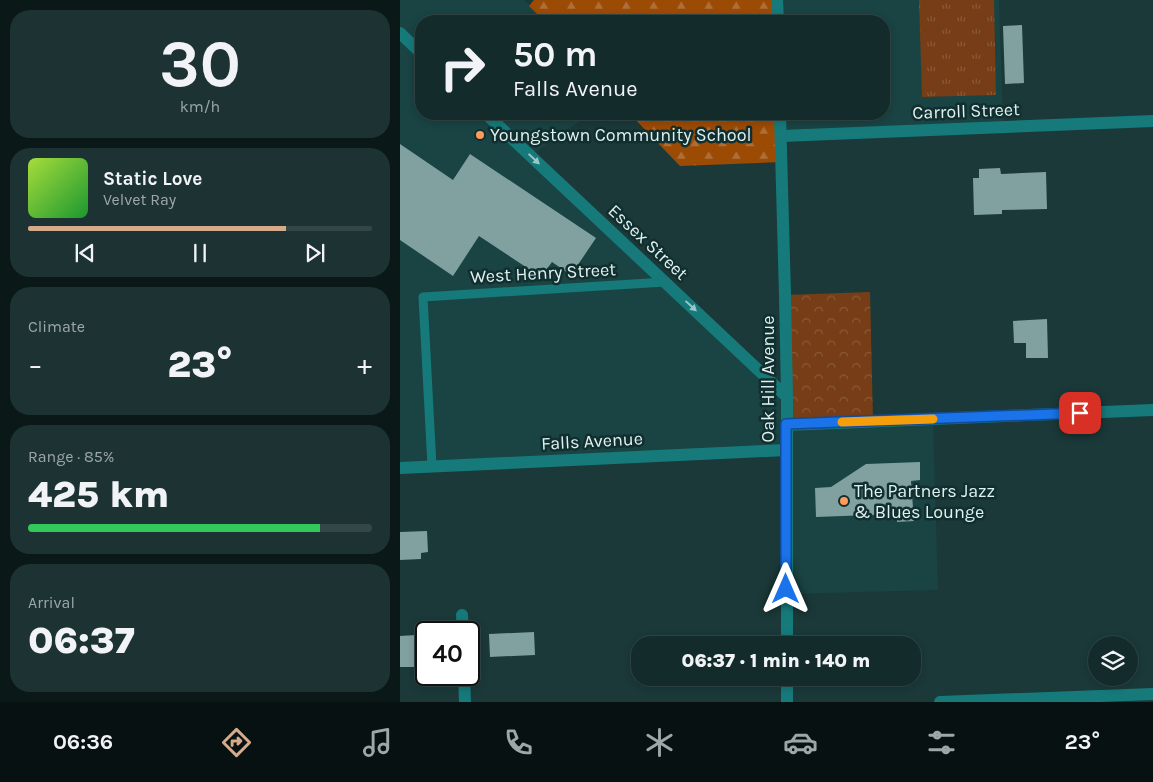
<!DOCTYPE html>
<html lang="en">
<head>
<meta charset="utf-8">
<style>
  :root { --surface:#142b2b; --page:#1d3333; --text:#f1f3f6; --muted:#9da7a9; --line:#334747; --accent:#d6ab8b }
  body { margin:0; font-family:Karla,sans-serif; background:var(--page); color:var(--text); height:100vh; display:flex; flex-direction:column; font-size:19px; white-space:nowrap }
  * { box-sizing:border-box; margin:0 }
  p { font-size:16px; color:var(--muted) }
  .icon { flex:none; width:28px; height:28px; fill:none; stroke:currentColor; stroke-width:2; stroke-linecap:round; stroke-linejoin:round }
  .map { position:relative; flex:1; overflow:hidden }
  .panel { display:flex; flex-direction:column; gap:10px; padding:10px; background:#0b1818; width:400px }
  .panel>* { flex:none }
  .guide { position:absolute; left:15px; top:15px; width:475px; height:105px; border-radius:20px; box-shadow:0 2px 8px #0003,0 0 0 1px var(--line); background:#142b2b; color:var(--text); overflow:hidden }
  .fabs { position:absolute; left:688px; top:636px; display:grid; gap:10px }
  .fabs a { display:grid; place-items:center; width:50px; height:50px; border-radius:50%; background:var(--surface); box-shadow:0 2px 8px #0003,0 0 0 1px var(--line); font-size:25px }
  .speed { position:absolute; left:15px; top:621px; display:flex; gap:10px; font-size:25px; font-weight:700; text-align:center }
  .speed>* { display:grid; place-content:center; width:65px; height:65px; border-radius:50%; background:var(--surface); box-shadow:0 2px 8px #0003,0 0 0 1px var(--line); line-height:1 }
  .speed .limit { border:2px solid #111; border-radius:8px; background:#fff; color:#111 }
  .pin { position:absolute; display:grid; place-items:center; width:42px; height:42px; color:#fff; margin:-21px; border-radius:10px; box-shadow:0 2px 8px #0006 }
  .me { position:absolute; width:55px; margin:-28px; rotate:0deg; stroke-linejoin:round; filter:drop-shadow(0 0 4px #0008) }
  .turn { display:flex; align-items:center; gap:18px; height:105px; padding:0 15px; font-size:22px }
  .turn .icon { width:65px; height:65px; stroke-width:2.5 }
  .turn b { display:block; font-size:35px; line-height:42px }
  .big { font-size:38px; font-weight:800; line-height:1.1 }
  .panel .card { flex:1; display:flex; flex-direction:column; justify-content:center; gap:8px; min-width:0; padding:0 18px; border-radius:20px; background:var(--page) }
  .panel .dial { align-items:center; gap:0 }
  .dial b { font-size:65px; line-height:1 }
  .song { display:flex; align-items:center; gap:15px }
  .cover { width:60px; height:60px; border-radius:8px; background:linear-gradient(135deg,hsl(80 70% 55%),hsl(130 70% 35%)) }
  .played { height:5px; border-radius:2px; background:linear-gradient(90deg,var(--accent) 75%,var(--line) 75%) }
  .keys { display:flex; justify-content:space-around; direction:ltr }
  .heat { display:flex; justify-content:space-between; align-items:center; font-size:28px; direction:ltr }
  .charge { height:8px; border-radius:4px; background:linear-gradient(90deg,#34c759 85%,var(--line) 0) }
  .trip { position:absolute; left:231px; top:636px; width:290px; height:50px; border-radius:20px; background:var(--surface); box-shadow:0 2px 8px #0003,0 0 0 1px var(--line); font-weight:800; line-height:50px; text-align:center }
  .tab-bar { display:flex; height:80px; justify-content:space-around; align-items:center; background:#081111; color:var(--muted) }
  .tab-bar .icon { width:35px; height:35px }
  .tab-bar .current { color:var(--accent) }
  .tab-bar b { font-size:22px; color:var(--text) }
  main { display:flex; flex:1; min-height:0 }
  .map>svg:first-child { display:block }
</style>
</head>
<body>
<main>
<section class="panel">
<div class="card dial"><b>30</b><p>km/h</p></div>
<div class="card">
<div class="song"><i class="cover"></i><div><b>Static Love</b><p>Velvet Ray</p></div></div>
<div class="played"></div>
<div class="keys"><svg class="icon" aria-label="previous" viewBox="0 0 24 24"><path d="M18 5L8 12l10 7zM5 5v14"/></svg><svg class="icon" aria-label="pause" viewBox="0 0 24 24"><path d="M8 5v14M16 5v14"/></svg><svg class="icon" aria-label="next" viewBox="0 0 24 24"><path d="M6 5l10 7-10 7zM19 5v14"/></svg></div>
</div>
<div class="card"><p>Climate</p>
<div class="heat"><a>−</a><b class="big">23°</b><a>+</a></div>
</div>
<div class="card"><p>Range · 85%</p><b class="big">425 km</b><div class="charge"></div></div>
<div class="card"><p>Arrival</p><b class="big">06:37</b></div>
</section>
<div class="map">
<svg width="753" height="702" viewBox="0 0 753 702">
  <defs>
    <pattern id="grass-tufts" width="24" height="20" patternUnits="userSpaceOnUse" patternTransform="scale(1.25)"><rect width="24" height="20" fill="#763d16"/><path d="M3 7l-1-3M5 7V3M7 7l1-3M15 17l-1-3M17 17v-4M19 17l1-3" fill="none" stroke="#895a38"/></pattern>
    <pattern id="forest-firs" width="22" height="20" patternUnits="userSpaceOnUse" patternTransform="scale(1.25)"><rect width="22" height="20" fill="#9c4b05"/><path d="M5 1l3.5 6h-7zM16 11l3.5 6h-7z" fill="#ae6e36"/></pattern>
    <pattern id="park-crowns" width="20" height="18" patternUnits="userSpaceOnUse" patternTransform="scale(1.25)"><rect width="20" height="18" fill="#763d16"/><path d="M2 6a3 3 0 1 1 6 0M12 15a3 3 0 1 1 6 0" fill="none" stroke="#895a38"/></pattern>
  </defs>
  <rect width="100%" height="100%" fill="#1b3939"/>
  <g fill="#1a4343">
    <polygon points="0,0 124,0 144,21 21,21 21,114 190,114 131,155 387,397 386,424 533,419 538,590 387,594 386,450 0,468"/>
    <polygon points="377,0 599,0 603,127 381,136 380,114 484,114 484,21 378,21"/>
  </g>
  <polygon fill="url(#grass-tufts)" points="519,0 594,0 596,95 522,97"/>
  <g fill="url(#forest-firs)">
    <polygon points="134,0 377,0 378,21 144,21 129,6"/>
    <polygon points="230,114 380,114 382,162 280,166"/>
  </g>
  <polygon fill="url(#park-crowns)" points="470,292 473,421 386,425 385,295"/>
  <g fill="#80a1a0">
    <polygon points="622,25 624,83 605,84 603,26"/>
    <polygon points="0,144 53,180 70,154 196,238 171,275 152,262 141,277 79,236 53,276 0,240"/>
    <polygon points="600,168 601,174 646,172 647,209 602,210 602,214 574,215 573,178 579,178 579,169"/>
    <polygon points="647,319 648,358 626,358 626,343 614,343 613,321"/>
    <polygon points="520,462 520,480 511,481 514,521 497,522 497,514 416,517 415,488 431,487 466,464"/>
    <polygon points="27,531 28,552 21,553 21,559 0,560 0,532"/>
    <polygon points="134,632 135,655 90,657 89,634"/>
    <polygon points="16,635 18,667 0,667 0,636"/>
  </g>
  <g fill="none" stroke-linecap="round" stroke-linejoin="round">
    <polyline stroke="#167a7b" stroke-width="9" points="32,466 23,297 265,282"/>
    <g stroke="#167a7b" stroke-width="12">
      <polyline points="0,33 21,53"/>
      <polyline points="86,114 387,397"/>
      <polyline points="381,136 753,121"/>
      <polyline points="386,425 753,410"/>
      <polyline points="0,468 386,450"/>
      <polyline points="62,615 63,632"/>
      <polyline points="64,675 65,702"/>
      <polyline points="540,702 753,694"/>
    </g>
    <g stroke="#167a7b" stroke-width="12">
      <polyline points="377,0 378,21"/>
      <polyline points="380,114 385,295 387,397 387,645"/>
      <polyline points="387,678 387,702"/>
    </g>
  </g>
  <defs><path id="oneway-solid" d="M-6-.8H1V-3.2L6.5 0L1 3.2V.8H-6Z" transform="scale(1.25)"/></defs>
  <g fill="#99c7c8">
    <use href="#oneway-solid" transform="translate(134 159) rotate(43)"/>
    <use href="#oneway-solid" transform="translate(291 306) rotate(43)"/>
  </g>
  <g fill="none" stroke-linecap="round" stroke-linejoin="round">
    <defs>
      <polyline id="route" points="386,589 386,424 680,413"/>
    </defs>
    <use href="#route" stroke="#114b97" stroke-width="12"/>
    <use href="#route" stroke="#1a73e8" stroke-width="9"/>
    <polyline stroke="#f59e0b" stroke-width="9" points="442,422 533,419"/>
  </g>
  <g fill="#ff9b5b" stroke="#112f2f" stroke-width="2">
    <circle cx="80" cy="135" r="5"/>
    <circle cx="444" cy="501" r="5"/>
  </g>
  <g text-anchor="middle" stroke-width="5" stroke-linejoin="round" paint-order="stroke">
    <g font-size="18" fill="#e0f1f1" stroke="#112f2f">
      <text transform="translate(566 111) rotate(-2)" y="6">Carroll Street</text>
      <text transform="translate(248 242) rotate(43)" y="6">Essex Street</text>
      <text transform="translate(143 273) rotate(-3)" y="6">West Henry Street</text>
      <text transform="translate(368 379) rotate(-90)" y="6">Oak Hill Avenue</text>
      <text transform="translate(192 441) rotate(-3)" y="6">Falls Avenue</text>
    </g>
    <g font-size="18" fill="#e0f1f1" stroke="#112f2f" text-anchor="start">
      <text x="90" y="141">Youngstown Community School</text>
      <text x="454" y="497">The Partners Jazz<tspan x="454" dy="21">&amp; Blues Lounge</tspan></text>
    </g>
  </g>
</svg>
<div class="fabs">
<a><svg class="icon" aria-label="layers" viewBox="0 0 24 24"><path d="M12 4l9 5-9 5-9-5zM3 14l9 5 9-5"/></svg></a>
</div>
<div class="speed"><div class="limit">40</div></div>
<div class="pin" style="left:680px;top:413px;background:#d93025"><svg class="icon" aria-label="arrive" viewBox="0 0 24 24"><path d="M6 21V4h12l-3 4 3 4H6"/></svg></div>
<svg class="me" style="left:386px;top:589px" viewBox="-20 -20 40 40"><path d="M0-17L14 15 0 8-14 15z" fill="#1a73e8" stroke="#fff" stroke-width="4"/></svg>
<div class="trip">06:37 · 1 min · 140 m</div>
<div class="guide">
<div class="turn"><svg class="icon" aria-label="right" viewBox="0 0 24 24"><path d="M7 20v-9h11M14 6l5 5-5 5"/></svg><div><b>50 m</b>Falls Avenue</div></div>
</div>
</div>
</main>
<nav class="tab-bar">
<b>06:36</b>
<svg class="icon current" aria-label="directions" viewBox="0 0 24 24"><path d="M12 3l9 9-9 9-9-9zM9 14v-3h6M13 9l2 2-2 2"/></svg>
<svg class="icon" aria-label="music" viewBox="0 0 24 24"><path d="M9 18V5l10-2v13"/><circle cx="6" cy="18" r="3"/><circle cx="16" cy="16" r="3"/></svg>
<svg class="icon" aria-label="phone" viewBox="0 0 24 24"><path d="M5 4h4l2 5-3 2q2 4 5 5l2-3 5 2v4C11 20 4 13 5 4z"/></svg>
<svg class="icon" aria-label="climate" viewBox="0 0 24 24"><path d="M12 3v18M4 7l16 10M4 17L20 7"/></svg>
<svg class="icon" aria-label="car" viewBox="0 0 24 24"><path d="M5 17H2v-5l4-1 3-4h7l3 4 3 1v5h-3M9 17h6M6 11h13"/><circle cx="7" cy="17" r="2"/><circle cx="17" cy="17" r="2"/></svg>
<svg class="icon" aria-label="filters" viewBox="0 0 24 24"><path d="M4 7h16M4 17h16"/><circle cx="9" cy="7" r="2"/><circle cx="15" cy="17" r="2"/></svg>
<b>23°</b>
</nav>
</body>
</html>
